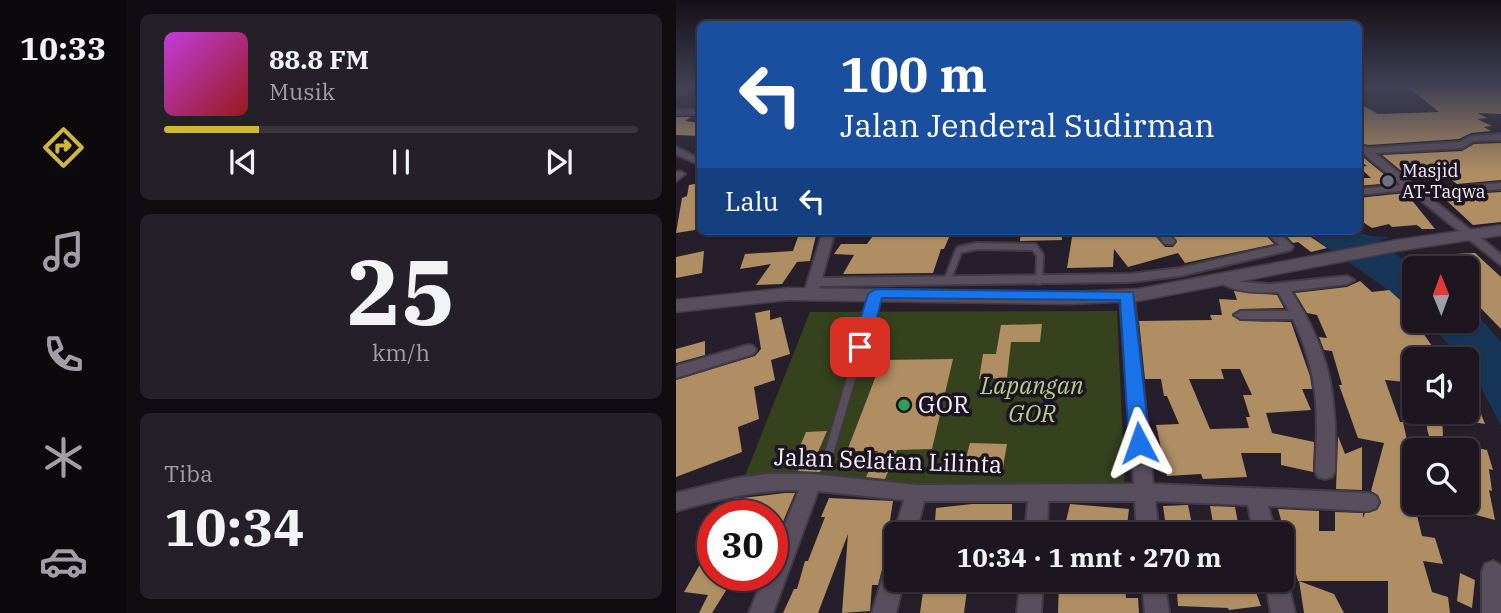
<!DOCTYPE html>
<html lang="id">
<head>
<meta charset="utf-8">
<style>
  :root { --surface:#1d1620; --page:#251f29; --text:#f1f3f6; --muted:#a09fa5; --line:#3b353e; --accent:#d1b736 }
  body { margin:0; font-family:"IBM Plex Serif",serif; background:var(--page); color:var(--text); height:100vh; display:flex; flex-direction:column; font-size:26px; white-space:nowrap }
  * { box-sizing:border-box; margin:0 }
  p { font-size:23px; color:var(--muted) }
  .icon { flex:none; width:38px; height:38px; fill:none; stroke:currentColor; stroke-width:2; stroke-linecap:round; stroke-linejoin:round }
  .map { position:relative; flex:1; overflow:hidden }
  .drawer { display:flex; flex-direction:column; gap:14px; padding:14px; background:#100c12; width:550px }
  .drawer>* { flex:none }
  .banner { position:absolute; left:21px; top:21px; width:665px; height:214px; border-radius:10px; box-shadow:0 2px 5px #0004,0 0 0 2px var(--line); background:#1a4fa0; color:#fff; overflow:hidden }
  .needle { width:46px; rotate:359deg }
  .tools { position:absolute; left:726px; top:256px; display:grid; gap:14px }
  .tools a { display:grid; place-items:center; width:77px; height:77px; border-radius:10px; background:var(--surface); box-shadow:0 2px 5px #0004,0 0 0 2px var(--line); font-size:35px }
  .speed { position:absolute; left:21px; top:500px; display:flex; gap:14px; font-size:35px; font-weight:700; text-align:center }
  .speed>* { display:grid; place-content:center; width:91px; height:91px; border-radius:50%; background:var(--surface); box-shadow:0 2px 5px #0004,0 0 0 2px var(--line); line-height:1 }
  .speed .limit { border:10px solid #d22; background:#fff; color:#111 }
  .pin { position:absolute; display:grid; place-items:center; width:60px; height:60px; color:#fff; margin:-30px; border-radius:14px; box-shadow:0 4px 10px #0006 }
  .me { position:absolute; width:77px; margin:-38px; rotate:356deg; stroke-linejoin:round; filter:drop-shadow(0 0 5px #0008) }
  .turn { display:flex; align-items:center; gap:24px; height:147px; padding:0 28px; font-size:32px }
  .turn .icon { width:91px; height:91px; stroke-width:2.5 }
  .turn b { display:block; font-size:49px; line-height:60px }
  .then { display:flex; align-items:center; height:66px; padding:0 28px; background:#0003; gap:14px; font-size:26px }
  .big { font-size:52px; font-weight:700; line-height:1.1 }
  .drawer .tile { flex:1; display:flex; flex-direction:column; justify-content:center; gap:10px; min-width:0; padding:0 24px; border-radius:10px; background:var(--page) }
  .drawer .dial { align-items:center; gap:0 }
  .dial b { font-size:91px; line-height:1 }
  .song { display:flex; align-items:center; gap:21px }
  .cover { width:84px; height:84px; border-radius:10px; background:linear-gradient(135deg,hsl(290 70% 55%),hsl(0 70% 35%)) }
  .played { height:7px; border-radius:4px; background:linear-gradient(90deg,var(--accent) 20%,var(--line) 20%) }
  .keys { display:flex; justify-content:space-around; direction:ltr }
  .trip { position:absolute; left:208px; top:522px; width:410px; height:70px; border-radius:10px; background:var(--surface); box-shadow:0 2px 5px #0004,0 0 0 2px var(--line); font-weight:700; line-height:70px; text-align:center }
  main { display:flex; flex:1; min-height:0 }
  .dock { display:flex; flex-direction:column; width:126px; justify-content:space-around; align-items:center; background:#0c090d; color:var(--muted) }
  .dock .icon { width:49px; height:49px }
  .dock .selected { color:var(--accent) }
  .dock b { font-size:32px; color:var(--text) }
  .map>svg:first-child { display:block }
</style>
</head>
<body>
<main>
<nav class="dock">
<b>10:33</b>
<svg class="icon selected" aria-label="directions" viewBox="0 0 24 24"><path d="M12 3l9 9-9 9-9-9zM9 14v-3h6M13 9l2 2-2 2"/></svg>
<svg class="icon" aria-label="music" viewBox="0 0 24 24"><path d="M9 18V5l10-2v13"/><circle cx="6" cy="18" r="3"/><circle cx="16" cy="16" r="3"/></svg>
<svg class="icon" aria-label="phone" viewBox="0 0 24 24"><path d="M5 4h4l2 5-3 2q2 4 5 5l2-3 5 2v4C11 20 4 13 5 4z"/></svg>
<svg class="icon" aria-label="climate" viewBox="0 0 24 24"><path d="M12 3v18M4 7l16 10M4 17L20 7"/></svg>
<svg class="icon" aria-label="car" viewBox="0 0 24 24"><path d="M5 17H2v-5l4-1 3-4h7l3 4 3 1v5h-3M9 17h6M6 11h13"/><circle cx="7" cy="17" r="2"/><circle cx="17" cy="17" r="2"/></svg>
</nav>
<section class="drawer">
<div class="tile">
<div class="song"><i class="cover"></i><div><b>88.8 FM</b><p>Musik</p></div></div>
<div class="played"></div>
<div class="keys"><svg class="icon" aria-label="previous" viewBox="0 0 24 24"><path d="M18 5L8 12l10 7zM5 5v14"/></svg><svg class="icon" aria-label="pause" viewBox="0 0 24 24"><path d="M8 5v14M16 5v14"/></svg><svg class="icon" aria-label="next" viewBox="0 0 24 24"><path d="M6 5l10 7-10 7zM19 5v14"/></svg></div>
</div>
<div class="tile dial"><b>25</b><p>km/h</p></div>
<div class="tile"><p>Tiba</p><b class="big">10:34</b></div>
</section>
<div class="map">
<svg width="826" height="613" viewBox="0 0 826 613">
  <rect width="100%" height="100%" fill="#271e2b"/>
  <polygon fill="#35421d" points="441,311 449,490 67,481 134,312"/>
  <g fill="#173657">
    <polygon points="628,231 676,231 695,236 713,237 704,241 726,259 749,268 738,268 738,308"/>
    <polygon points="791,304 825,342 825,426 798,373 791,365 791,359 785,359 751,320 791,320"/>
  </g>
  <g fill="#af8e63" fill-rule="evenodd">
    <polygon points="732,87 825,87 825,114 801,113 811,118 801,119 816,126 808,127 815,131 795,133 783,139 692,145 682,142 682,103 702,114 763,112"/>
    <polygon points="0,117 15,117 9,121 24,123 24,136 0,135"/>
    <polygon points="825,143 825,180 781,184 770,176 735,179 706,155 786,151 798,144"/>
    <polygon points="682,153 715,180 712,181 716,183 682,186 682,178 695,178 683,167 691,166 682,160"/>
    <polygon points="24,183 24,215 21,216 19,230 0,233 6,198 11,196 13,185"/>
    <polygon points="825,192 825,222 797,225 770,200 802,200 794,194"/>
    <polygon points="730,193 759,229 746,229 741,225 716,227 713,224 696,228 682,219 682,198"/>
    <polygon points="124,231 141,231 134,261 121,262 106,284 80,285 95,264 64,269 69,254 117,251"/>
    <polygon points="345,231 386,231 386,240 344,241"/>
    <polygon points="397,231 475,231 489,247 497,247 501,242 494,231 586,231 598,244 509,263 502,253 452,267 438,249 437,267 391,268"/>
    <polygon points="606,231 626,231 651,248 635,252 622,242 617,243"/>
    <polygon points="199,233 274,235 268,249 265,249 257,273 167,274 178,255 158,254 165,244 191,244"/>
    <polygon points="28,251 26,273 0,278 0,257"/>
    <polygon points="799,253 825,277 825,329 791,294 791,265 755,268 741,256"/>
    <polygon points="684,281 696,292 713,290 731,306 735,306 738,320 765,359 738,359 738,377 727,377 730,382 709,380 724,422 727,422 733,449 726,473 729,487 738,489 738,503 746,536 759,538 767,564 747,561 756,592 772,597 774,613 712,613 712,581 622,581 602,509 643,511 643,531 659,531 659,512 687,513 687,518 689,513 701,510 705,503 702,495 695,491 708,443 682,438 663,385 666,385 656,351 648,350 643,337 651,338 641,315 631,313 619,293 671,287"/>
    <path d="M558,291L601,295L608,308L564,309L556,314L564,321L615,322L634,376L636,389H626L635,410L590,413L596,433L638,442L637,472L605,465V453H565L571,477L527,479L525,474L491,476L480,425L503,424L491,396H488L485,379H469L463,321L536,320L534,315H546L543,299L561,300ZM545,369H564L576,395H567L574,417H570L573,428L534,429L513,379H548Z"/>
    <polygon points="94,310 94,320 105,317 114,354 95,360 99,380 78,387 83,419 62,427 66,452 0,477 0,380 79,356 85,349 79,313"/>
    <polygon points="366,324 364,342 335,342 331,378 303,379 307,354 320,354 325,325"/>
    <polygon points="29,341 29,355 0,363 0,349"/>
    <polygon points="277,359 256,449 221,450 209,479 190,477 202,451 171,451 206,360"/>
    <polygon points="791,407 803,409 809,424 767,417 768,411 791,411"/>
    <polygon points="751,411 766,411 767,438 779,440 782,450 757,450 751,429"/>
    <polygon points="151,431 137,464 148,465 144,472 122,471 134,450 122,451 130,432"/>
    <polygon points="662,436 669,454 686,447 686,490 660,489"/>
    <polygon points="294,443 331,444 326,473 286,472"/>
    <polygon points="791,446 811,450 817,470 813,469 816,491 813,490 819,520 800,515 795,485 791,484"/>
    <polygon points="109,493 119,493 96,548 96,516 48,516 57,499"/>
    <polygon points="153,498 217,501 213,527 217,528 216,535 218,541 214,555 209,558 202,585 196,585 194,611 166,613 172,534 142,613 107,613 118,589 121,589 129,561 132,561 149,517 145,517"/>
    <polygon points="296,504 336,504 336,534 258,534 260,508"/>
    <polygon points="394,504 453,509 450,534 387,534"/>
    <polygon points="512,505 518,534 491,534 487,506"/>
    <polygon points="534,506 559,507 564,534 539,534"/>
    <polygon points="37,542 37,576 59,576 36,613 23,613 32,595 8,592"/>
    <polygon points="784,573 799,580 796,608 781,601"/>
    <polygon points="383,579 448,579 450,598 462,598 463,613 382,613"/>
    <polygon points="500,579 536,579 537,589 577,584 585,606 553,610 552,608 502,606"/>
    <polygon points="623,581 658,594 668,613 628,613"/>
    <polygon points="292,582 288,613 244,613 248,585"/>
  </g>
  <g fill="none" stroke-linecap="round" stroke-linejoin="round">
    <defs>
      <g id="lane-far1">
        <polyline points="271,281 283,250 301,246 358,247 364,255 363,281"/>
        <polyline points="190,326 200,294"/>
      </g>
      <polyline id="lane" points="153,453 191,325"/>
      <g id="street">
        <polygon points="10,90 10,94 0,95 0,91"/>
        <polygon points="3,110 24,110 24,114 0,114 0,110"/>
        <polygon points="826,134 826,140 797,141 786,148 699,153 744,190 826,183 826,189 751,195 826,255 826,266 732,190 682,195 682,189 725,185 682,149 682,144 692,148 784,142 795,136"/>
        <polygon points="0,147 24,159 24,165 0,154"/>
        <polygon points="4,171 9,174 0,181 0,172"/>
        <polygon points="147,231 159,231 146,278 454,274 504,268 603,245 589,231 602,231 617,247 615,250 504,276 454,282 144,286 141,293 136,294 129,290"/>
        <polygon points="478,231 490,231 499,241 497,244 489,244"/>
        <path d="M548,276L565,282L593,284L671,276L678,280L671,284L615,291C656,355 661,397 659,471L656,477L649,479L642,477L639,471C643,412 643,374 617,319H565L558,315L565,311H613L602,292C583,293 556,293 541,280Z"/>
        <path d="M451,292L458,296L477,484L693,493L700,496L703,502L700,508L693,511L592,506L600,534H578L572,505L479,501L483,534H461L459,501H372L371,534H349L352,501H248L240,534H220V539L218,534L228,500L142,491L97,613H73L88,576H96V556L123,490C78,490 43,499 0,511V493L61,478L91,474H136L240,485L458,484L444,296Z"/>
        <polygon points="72,345 77,346 80,350 77,354 0,378 0,366"/>
        <polygon points="220,555 220,579 228,579 220,613 196,613 212,559"/>
        <polygon points="817,561 826,566 826,613 806,613 806,572 809,564"/>
        <polygon points="606,570 611,579 619,613 595,613 589,579 606,579"/>
        <polygon points="345,579 367,579 365,613 341,613"/>
        <polygon points="466,579 488,579 493,613 469,613"/>
      </g>
      <polygon id="secondary" points="826,225 826,235 721,251 462,301 394,304 112,300 0,312 0,300 112,288 394,292 462,289 721,240"/>
    </defs>
    <use href="#lane-far1" stroke="#423b46" stroke-width="10"/>
    <use href="#lane" stroke="#423b46" stroke-width="11"/>
    <use href="#street" stroke="#423b46" stroke-width="4"/>
    <use href="#secondary" stroke="#423b46" stroke-width="3"/>
    <use href="#lane-far1" stroke="#584e5d" stroke-width="6"/>
    <use href="#lane" stroke="#584e5d" stroke-width="8"/>
    <use href="#street" fill="#584e5d" fill-rule="evenodd"/>
    <use href="#secondary" fill="#584e5d" fill-rule="evenodd"/>
  </g>
  <linearGradient id="sky" x2="0" y2="1"><stop stop-color="#151018"/><stop offset="0.5" stop-color="#414155"/><stop offset="1" stop-color="#414155" stop-opacity="0"/></linearGradient>
  <rect width="826" height="173" fill="url(#sky)"/>
  <polygon fill="#1a73e8" stroke="#114b97" stroke-width="2" points="200,289 457,292 474,443 471,449 463,451 456,449 453,443 444,300 206,298 193,347 184,352 178,351 176,347 192,294"/>
  <circle fill="#6b7280" stroke="#1d1421" stroke-width="2.5" cx="712" cy="181" r="7"/>
  <circle fill="#2e9e5b" stroke="#1d1421" stroke-width="2.5" cx="228" cy="405" r="7"/>
  <g text-anchor="middle" stroke-width="7" stroke-linejoin="round" paint-order="stroke">
    <g font-size="18" fill="#f6eff9" stroke="#1d1421" text-anchor="start">
      <text x="726" y="177">Masjid<tspan x="726" dy="21">AT-Taqwa</tspan></text>
    </g>
    <g font-size="24" font-style="italic" fill="#b2cf86" stroke="#1d1421">
      <text x="356" y="394">Lapangan<tspan x="356" dy="28">GOR</tspan></text>
    </g>
    <g font-size="24" fill="#f6eff9" stroke="#1d1421" text-anchor="start">
      <text x="242" y="413">GOR</text>
    </g>
    <g font-size="24" fill="#f6eff9" stroke="#1d1421">
      <text transform="translate(212 461) rotate(2)" y="8">Jalan Selatan Lilinta</text>
    </g>
  </g>
</svg>
<div class="tools">
<a><svg class="needle" viewBox="-14 -14 28 28"><path d="M0-13l5 13h-10z" fill="#e53935"/><path d="M0 13l5-13h-10z" fill="#a09fa5"/></svg></a>
<a><svg class="icon" aria-label="sound" viewBox="0 0 24 24"><path d="M4 9h4l5-4v14l-5-4H4zM17 9q2 3 0 6"/></svg></a>
<a><svg class="icon" aria-label="search" viewBox="0 0 24 24"><circle cx="10" cy="10" r="6"/><path d="M15 15l6 6"/></svg></a>
</div>
<div class="speed"><div class="limit">30</div></div>
<div class="pin" style="left:184px;top:347px;background:#d93025"><svg class="icon" aria-label="arrive" viewBox="0 0 24 24"><path d="M6 21V4h12l-3 4 3 4H6"/></svg></div>
<svg class="me" style="left:463px;top:443px" viewBox="-20 -20 40 40"><path d="M0-17L14 15 0 8-14 15z" fill="#1a73e8" stroke="#fff" stroke-width="4"/></svg>
<div class="trip">10:34 · 1 mnt · 270 m</div>
<div class="banner">
<div class="turn"><svg class="icon" aria-label="left" viewBox="0 0 24 24"><path d="M17 20v-9H6M10 6l-5 5 5 5"/></svg><div><b>100 m</b>Jalan Jenderal Sudirman</div></div>
<div class="then">Lalu<svg class="icon" aria-label="left" viewBox="0 0 24 24"><path d="M17 20v-9H6M10 6l-5 5 5 5"/></svg></div>
</div>
</div>
</main>
</body>
</html>
